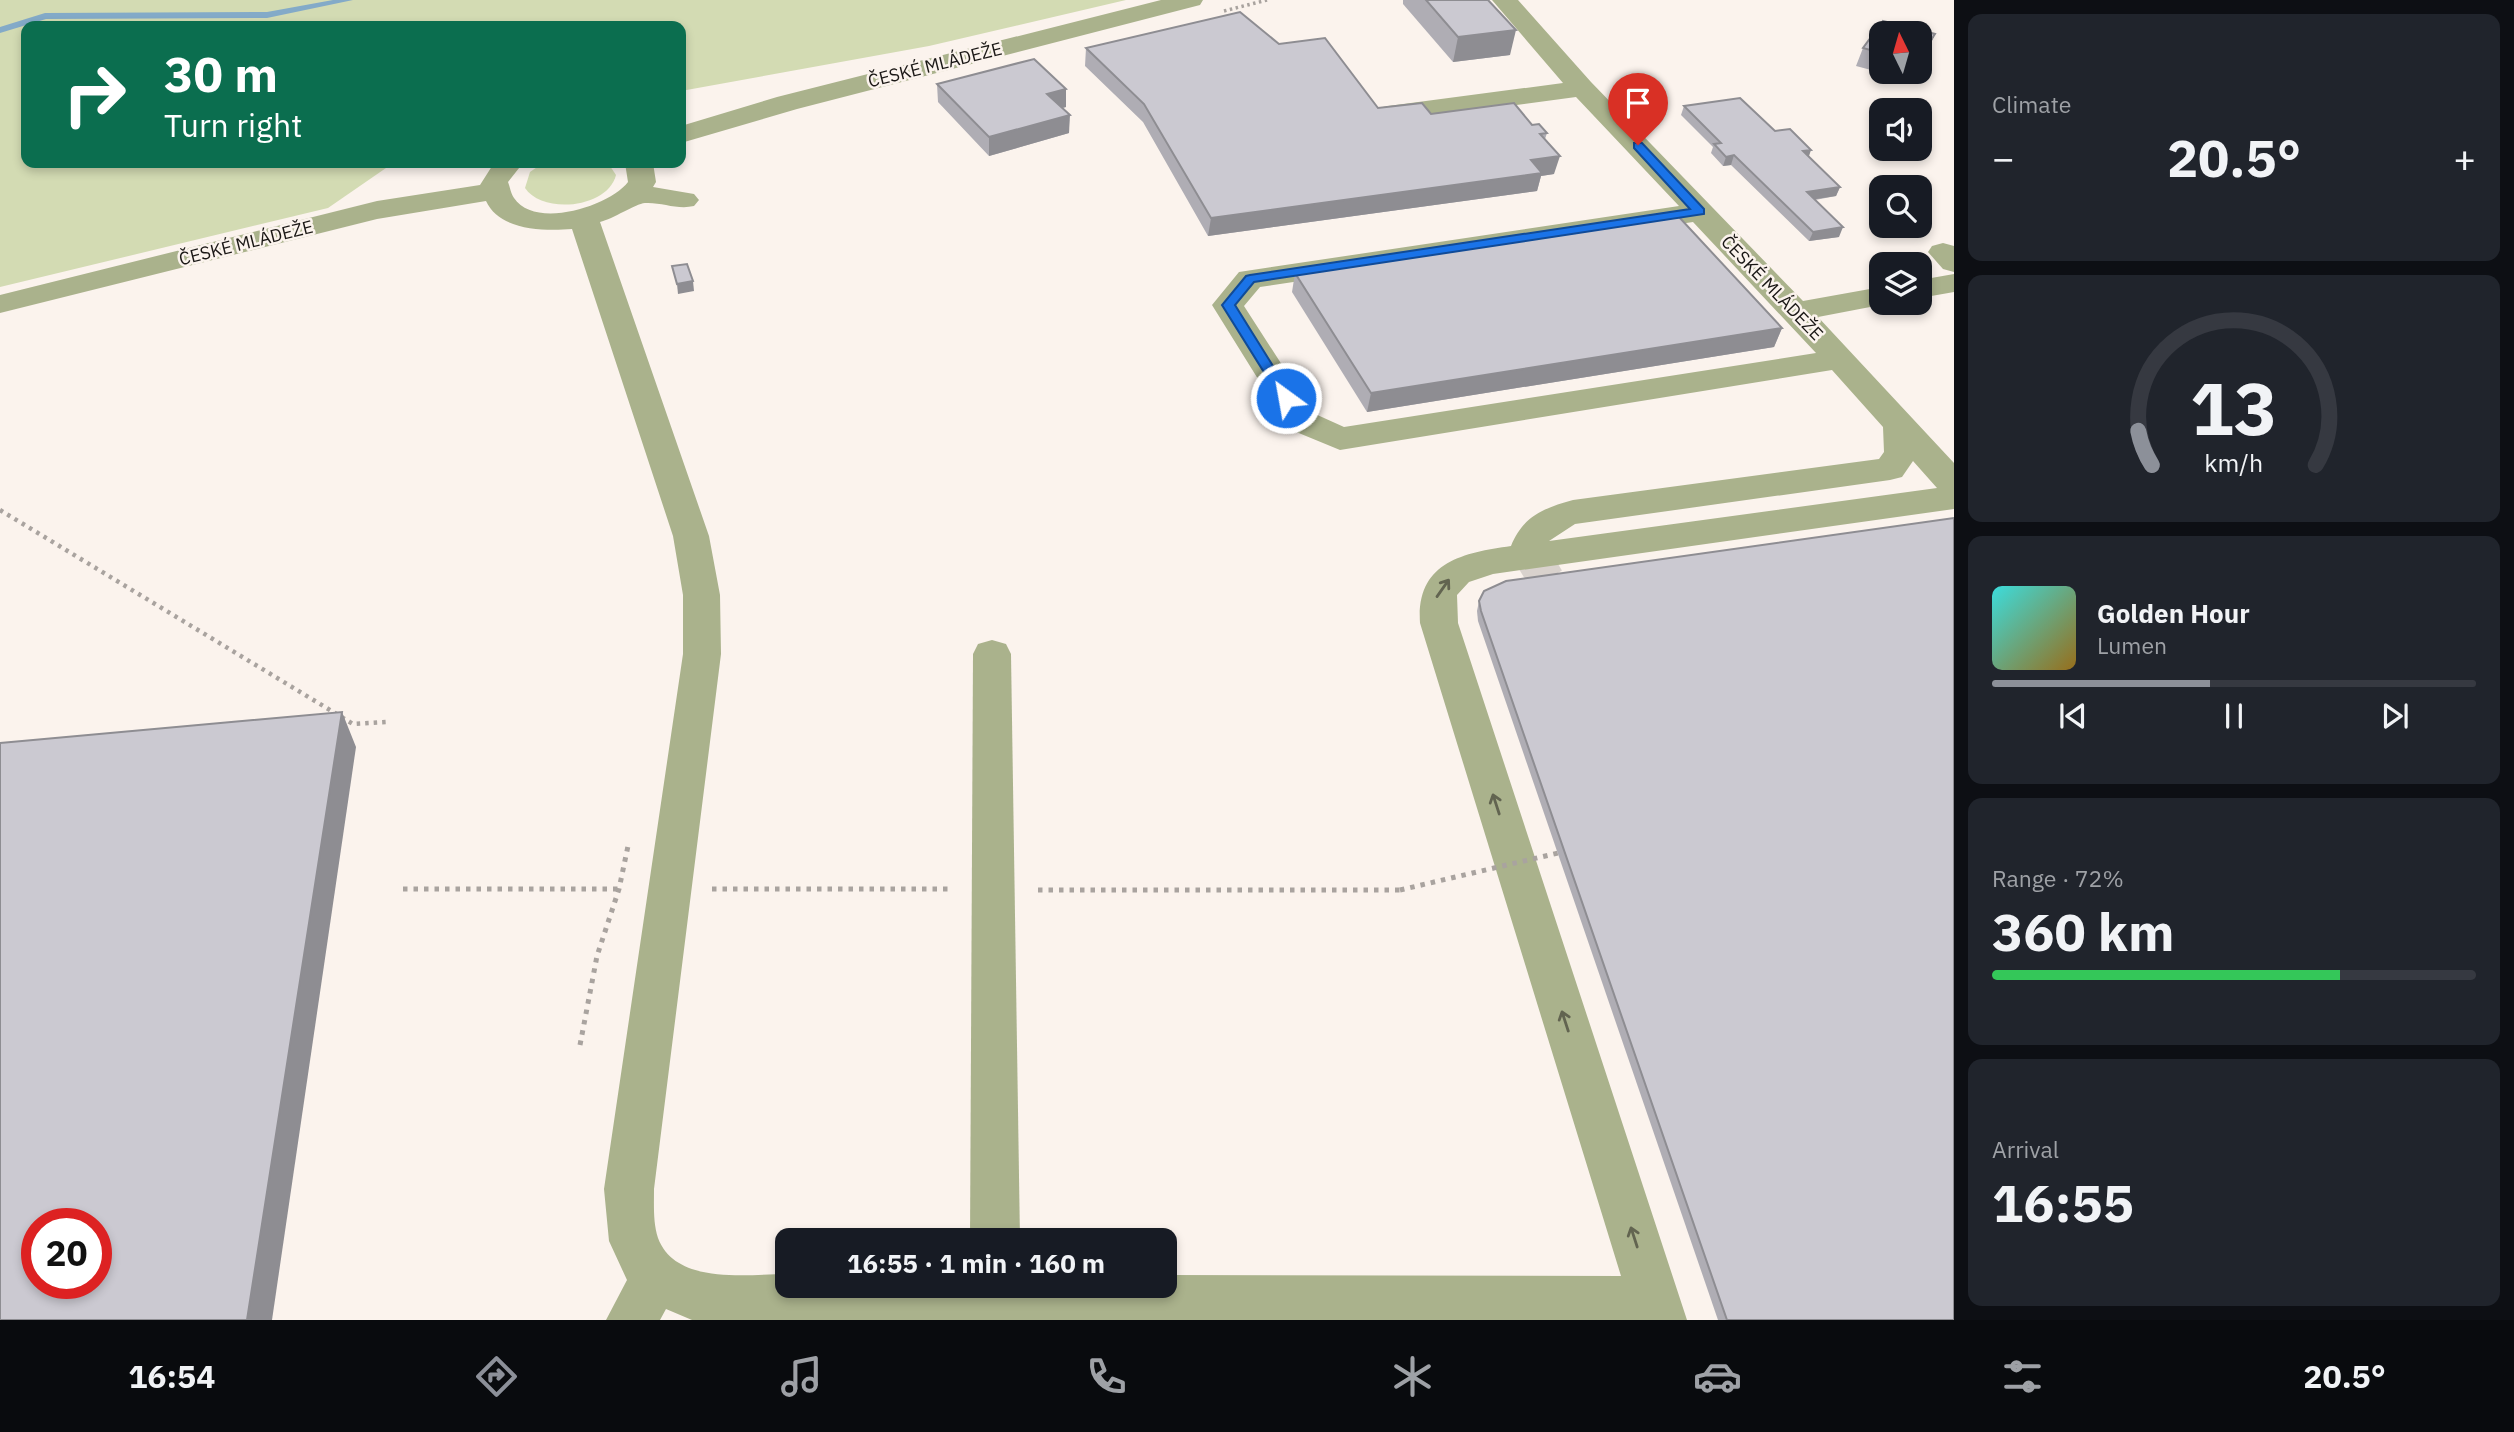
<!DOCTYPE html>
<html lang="en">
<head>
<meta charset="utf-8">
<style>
  :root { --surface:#171b24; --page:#20242c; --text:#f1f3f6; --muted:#9ea1a6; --line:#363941; --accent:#8c9099 }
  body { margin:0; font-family:"IBM Plex Sans",sans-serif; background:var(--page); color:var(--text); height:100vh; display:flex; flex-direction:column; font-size:26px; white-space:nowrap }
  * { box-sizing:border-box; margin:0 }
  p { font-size:23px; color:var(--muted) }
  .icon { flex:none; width:38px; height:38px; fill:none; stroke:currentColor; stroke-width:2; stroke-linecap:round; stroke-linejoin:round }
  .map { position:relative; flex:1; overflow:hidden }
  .drawer { display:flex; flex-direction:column; gap:14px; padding:14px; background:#0d0f14; width:560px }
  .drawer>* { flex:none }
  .banner { position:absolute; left:21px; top:21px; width:665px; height:147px; border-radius:14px; box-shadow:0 4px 10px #0003; background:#0b6e4f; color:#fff; overflow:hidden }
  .needle { width:46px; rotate:355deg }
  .fabs { position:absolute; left:1869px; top:21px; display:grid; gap:14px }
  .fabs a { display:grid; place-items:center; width:63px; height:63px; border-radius:14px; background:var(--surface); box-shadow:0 4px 10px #0003; font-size:35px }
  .speed { position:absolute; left:21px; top:1208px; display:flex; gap:14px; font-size:35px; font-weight:700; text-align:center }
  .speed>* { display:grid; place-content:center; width:91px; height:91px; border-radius:50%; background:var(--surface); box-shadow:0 4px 10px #0003; line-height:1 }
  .speed .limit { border:10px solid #d22; background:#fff; color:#111 }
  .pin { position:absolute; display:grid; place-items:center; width:60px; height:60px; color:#fff; margin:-72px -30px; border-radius:50% 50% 50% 0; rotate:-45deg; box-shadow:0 0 7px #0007 }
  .pin .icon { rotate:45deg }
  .me { position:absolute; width:77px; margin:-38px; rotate:328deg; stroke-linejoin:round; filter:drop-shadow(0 0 5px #0008) }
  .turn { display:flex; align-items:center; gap:24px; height:147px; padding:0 28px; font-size:32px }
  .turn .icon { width:91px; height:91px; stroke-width:2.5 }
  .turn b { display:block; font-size:49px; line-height:60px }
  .big { font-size:52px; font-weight:800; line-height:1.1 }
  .drawer .card { flex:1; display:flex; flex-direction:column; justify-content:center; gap:10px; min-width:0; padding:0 24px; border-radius:14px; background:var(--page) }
  .drawer .dial { align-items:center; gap:0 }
  .dial svg { height:182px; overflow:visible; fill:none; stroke:var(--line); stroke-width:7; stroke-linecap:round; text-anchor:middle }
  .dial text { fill:var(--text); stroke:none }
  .song { display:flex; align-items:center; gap:21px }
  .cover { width:84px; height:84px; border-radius:10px; background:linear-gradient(135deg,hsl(180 70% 55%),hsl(40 70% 35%)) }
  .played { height:7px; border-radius:4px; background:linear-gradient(90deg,var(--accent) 45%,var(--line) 45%) }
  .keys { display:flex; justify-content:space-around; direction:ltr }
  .heat { display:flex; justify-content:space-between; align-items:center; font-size:38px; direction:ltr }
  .charge { height:10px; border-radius:5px; background:linear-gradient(90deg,#34c759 72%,var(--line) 0) }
  .trip { position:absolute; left:775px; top:1228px; width:402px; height:70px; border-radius:14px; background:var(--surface); box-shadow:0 4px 10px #0003; font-weight:800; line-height:70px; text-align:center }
  .menu { display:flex; height:112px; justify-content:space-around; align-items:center; background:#090b0e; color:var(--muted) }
  .menu .icon { width:49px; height:49px }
  .menu .selected { color:var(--accent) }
  .menu b { font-size:32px; color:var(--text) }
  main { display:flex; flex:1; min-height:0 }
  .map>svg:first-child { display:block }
</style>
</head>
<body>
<main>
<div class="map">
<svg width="1954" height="1320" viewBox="0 0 1954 1320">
  <rect width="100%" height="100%" fill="#fbf3ed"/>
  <g fill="#d3dbb3">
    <polygon points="0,0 1126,0 929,46 681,91 681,26 26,26 26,163 402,163 386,168 328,208 0,287"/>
    <path d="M543,163H608L616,175C608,208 543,215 525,188L530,172Z"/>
  </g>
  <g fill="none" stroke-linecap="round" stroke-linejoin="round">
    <polygon fill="#83aac8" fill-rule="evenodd" points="333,0 353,0 267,18 46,19 0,33 0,27 45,13 267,12"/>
    <polyline stroke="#d9d2cd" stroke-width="36" stroke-dasharray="36 18" stroke-linecap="butt" points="1528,549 1549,584"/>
    <polyline stroke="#a9a39f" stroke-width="3.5" stroke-dasharray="2.5 3.5" stroke-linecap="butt" points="1224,11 1267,0"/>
    <polyline stroke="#a9a39f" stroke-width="4.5" stroke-dasharray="3.5 5" stroke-linecap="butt" points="0,510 353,724 387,722"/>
    <g stroke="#a9a39f" stroke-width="5" stroke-dasharray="4.5 6" stroke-linecap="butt">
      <polyline points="403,889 619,889"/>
      <polyline points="712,889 948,889"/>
      <polyline points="1038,890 1400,890"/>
      <polyline points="580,1045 597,956 619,889 628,846"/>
    </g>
    <g fill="#aab28c" fill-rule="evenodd">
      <polygon points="1161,0 1203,0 1200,5 797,109 681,143 681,126 777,97"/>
      <path d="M1492,0H1518L1591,82L1803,301L1881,287V303H1891L1818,317L1954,463V509L1493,574L1469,582L1457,595L1458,623L1687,1320H692L666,1309L660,1320H606L627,1280L609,1241L604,1189L683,654V595L673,536L572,229C544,231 500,231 486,201L377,219L0,313V295L377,201L480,185L494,163H523L508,182C510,187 511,194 514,198C535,230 610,206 628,182L625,163H653L656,182L653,187L694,194L699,200L694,206C677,210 662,202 645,203C635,204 613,219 600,222L709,536L720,595L721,654L654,1189C654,1205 653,1223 658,1238C676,1286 749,1274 788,1274V1286H1166V1275L1621,1276L1420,623C1416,563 1461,553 1511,546C1523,516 1544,508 1573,500L1879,459L1884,452L1883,427L1832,370L1340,450L1289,429L1212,305L1239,272L1679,206L1576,97L1388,122L1378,120L1374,114L1378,108L1388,106L1563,83ZM1693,222L1816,353L1344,427L1313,413L1244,306L1260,287ZM1913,461L1937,488L1549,541L1575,524L1890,480L1902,477Z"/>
      <polygon points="1943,243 1954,246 1954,272 1943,269 1928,252 1932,246"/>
      <polygon points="1954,274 1954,292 1920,298 1920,280"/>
      <polygon points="992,640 1006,644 1011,654 1020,1241 970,1241 973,654 978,644"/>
    </g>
    <polyline stroke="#a9a39f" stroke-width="5" stroke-dasharray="4.5 6" stroke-linecap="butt" points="1400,890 1558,853"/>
  </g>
  <g fill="#afadb4">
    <polygon points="1403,0 1488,0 1510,55 1453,62 1403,4"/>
    <polygon points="1883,21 1935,34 1927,52 1920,63 1920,33 1881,33 1881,72 1914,72 1909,80 1856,66 1863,48"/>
    <polygon points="1279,44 1378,108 1532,125 1547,133 1545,139 1554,174 1541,176 1537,191 1208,236 1143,122 1085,66 1086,48"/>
    <polygon points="937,84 1066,89 1066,107 1062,108 1069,133 989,156 938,102"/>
    <polygon points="1684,106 1775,131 1809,157 1840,187 1836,196 1815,200 1839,237 1809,241 1731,165 1723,166 1711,153 1713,147 1681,115"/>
    <polygon points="1295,273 1782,328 1774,347 1367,412 1292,292"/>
    <polygon points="1479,601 1954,1320 1718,1320 1478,621 1477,611"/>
  </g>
  <g fill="#8e8d92">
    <polygon points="1516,30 1510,55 1453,62 1458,37"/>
    <polygon points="1935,34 1927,52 1920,63 1920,57"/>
    <polygon points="1066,89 1066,107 1046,112 1047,94"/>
    <polygon points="1070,115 1069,133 989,156 989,137"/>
    <polygon points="1811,150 1808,159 1803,151"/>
    <polygon points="1734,155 1731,165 1723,166 1726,157"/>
    <polygon points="1560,156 1554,174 1541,176 1537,191 1208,236 1211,218 1531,160"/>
    <polygon points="1840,187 1836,196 1803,201 1807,192"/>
    <polygon points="1843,227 1839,237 1809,241 1813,232"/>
    <polygon points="693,281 694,291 678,294 677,284"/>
    <polygon points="1782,328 1774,347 1367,412 1371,393"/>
    <polygon points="342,712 356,747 272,1320 247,1320"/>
  </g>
  <g fill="#cbc9d1" stroke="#8e8d92" stroke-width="2" fill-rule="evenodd">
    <polygon points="1426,0 1488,0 1516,30 1458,37"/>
    <polygon points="1240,12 1279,44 1325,38 1378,108 1422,103 1431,114 1514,103 1532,125 1539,124 1547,133 1540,134 1560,156 1531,160 1542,173 1211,218 1144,104 1086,48"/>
    <polygon points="1883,21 1935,34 1920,57 1920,33 1881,33 1881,53 1863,48"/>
    <polygon points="1034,59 1066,89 1047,94 1070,115 989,137 937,84"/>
    <polygon points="1740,98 1775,131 1790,129 1811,150 1803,151 1840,187 1807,192 1843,227 1813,232 1734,155 1726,157 1714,144 1721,143 1684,106"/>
    <polygon points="1679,217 1782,328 1371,393 1295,273"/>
    <polygon points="687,264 693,281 677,284 672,266"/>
    <polygon points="1954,518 1954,1320 1727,1320 1481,611 1479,601 1484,591 1506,581"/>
    <path d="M342,712L247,1320H0V743ZM37,1223H96V1283H37Z"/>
  </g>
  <defs><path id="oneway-shaft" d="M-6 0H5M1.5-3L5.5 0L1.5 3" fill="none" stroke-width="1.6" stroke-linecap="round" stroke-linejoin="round" transform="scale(1.75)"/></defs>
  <g stroke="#626450">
    <use href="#oneway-shaft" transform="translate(1443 588) rotate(-55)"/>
    <use href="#oneway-shaft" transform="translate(1496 804) rotate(-108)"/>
    <use href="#oneway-shaft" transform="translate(1565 1021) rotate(-108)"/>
    <use href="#oneway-shaft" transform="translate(1634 1237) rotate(-108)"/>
  </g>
  <polygon fill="#1a73e8" stroke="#114b97" stroke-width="2" points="1634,143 1642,143 1704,209 1704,214 1254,282 1235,305 1293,398 1291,401 1282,401 1222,305 1246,276 1250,275 1690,209 1634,148"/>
  <g text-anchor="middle" stroke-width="5" stroke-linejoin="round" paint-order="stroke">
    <g font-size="18" fill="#1a1715" stroke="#fbf3ed">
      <text transform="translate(935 65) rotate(-14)" y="6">ČESKÉ MLÁDEŽE</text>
      <text transform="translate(246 243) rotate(-14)" y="6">ČESKÉ MLÁDEŽE</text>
      <text transform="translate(1772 288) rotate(46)" y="6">ČESKÉ MLÁDEŽE</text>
    </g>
  </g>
</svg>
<div class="fabs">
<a><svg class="needle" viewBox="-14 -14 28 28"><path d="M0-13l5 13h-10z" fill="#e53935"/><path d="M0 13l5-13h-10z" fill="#9ea1a6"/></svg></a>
<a><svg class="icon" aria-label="sound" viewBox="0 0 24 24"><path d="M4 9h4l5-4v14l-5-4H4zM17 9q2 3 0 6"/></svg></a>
<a><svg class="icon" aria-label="search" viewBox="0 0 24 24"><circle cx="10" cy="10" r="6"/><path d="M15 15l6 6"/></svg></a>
<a><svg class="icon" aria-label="layers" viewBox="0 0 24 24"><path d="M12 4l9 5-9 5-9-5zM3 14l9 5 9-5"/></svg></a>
</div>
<div class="speed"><div class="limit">20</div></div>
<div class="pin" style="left:1638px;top:145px;background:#d93025"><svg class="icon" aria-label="arrive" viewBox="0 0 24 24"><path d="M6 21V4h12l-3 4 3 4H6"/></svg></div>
<svg class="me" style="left:1286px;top:398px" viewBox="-20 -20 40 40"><circle r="17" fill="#1a73e8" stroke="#fff" stroke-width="3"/><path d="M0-11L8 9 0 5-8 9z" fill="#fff"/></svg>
<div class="trip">16:55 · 1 min · 160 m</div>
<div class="banner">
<div class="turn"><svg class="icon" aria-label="right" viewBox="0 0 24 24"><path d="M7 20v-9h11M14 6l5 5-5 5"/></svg><div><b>30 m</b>Turn right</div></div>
</div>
</div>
<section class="drawer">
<div class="card"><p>Climate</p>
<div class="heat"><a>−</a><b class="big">20.5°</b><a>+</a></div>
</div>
<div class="card dial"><svg viewBox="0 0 100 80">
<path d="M14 69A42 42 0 1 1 86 69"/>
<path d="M14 69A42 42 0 0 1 8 54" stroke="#8c9099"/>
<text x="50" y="56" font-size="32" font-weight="700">13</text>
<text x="50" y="72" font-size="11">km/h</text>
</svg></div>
<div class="card">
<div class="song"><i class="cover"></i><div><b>Golden Hour</b><p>Lumen</p></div></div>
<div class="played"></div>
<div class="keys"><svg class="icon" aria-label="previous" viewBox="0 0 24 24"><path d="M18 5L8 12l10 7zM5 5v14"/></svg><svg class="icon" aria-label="pause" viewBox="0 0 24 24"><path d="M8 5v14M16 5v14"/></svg><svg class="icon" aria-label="next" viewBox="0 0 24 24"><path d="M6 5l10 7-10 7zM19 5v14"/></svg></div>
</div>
<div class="card"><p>Range · 72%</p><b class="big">360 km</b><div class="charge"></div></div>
<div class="card"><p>Arrival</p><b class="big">16:55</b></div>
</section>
</main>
<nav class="menu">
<b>16:54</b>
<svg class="icon selected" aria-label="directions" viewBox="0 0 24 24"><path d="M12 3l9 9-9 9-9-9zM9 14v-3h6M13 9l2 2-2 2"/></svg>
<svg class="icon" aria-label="music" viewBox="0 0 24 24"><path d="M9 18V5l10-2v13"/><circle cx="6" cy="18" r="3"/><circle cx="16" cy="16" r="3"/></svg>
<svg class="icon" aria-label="phone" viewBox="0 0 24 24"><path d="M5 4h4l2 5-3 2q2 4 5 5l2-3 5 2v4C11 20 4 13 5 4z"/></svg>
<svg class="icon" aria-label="climate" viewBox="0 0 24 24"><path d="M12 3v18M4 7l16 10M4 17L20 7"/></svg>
<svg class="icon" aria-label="car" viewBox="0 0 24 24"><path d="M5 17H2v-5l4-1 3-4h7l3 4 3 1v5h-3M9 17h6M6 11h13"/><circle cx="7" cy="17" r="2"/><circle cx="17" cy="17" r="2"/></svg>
<svg class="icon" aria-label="filters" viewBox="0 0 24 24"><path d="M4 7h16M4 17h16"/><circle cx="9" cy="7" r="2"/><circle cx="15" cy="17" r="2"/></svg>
<b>20.5°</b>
</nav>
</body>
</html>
